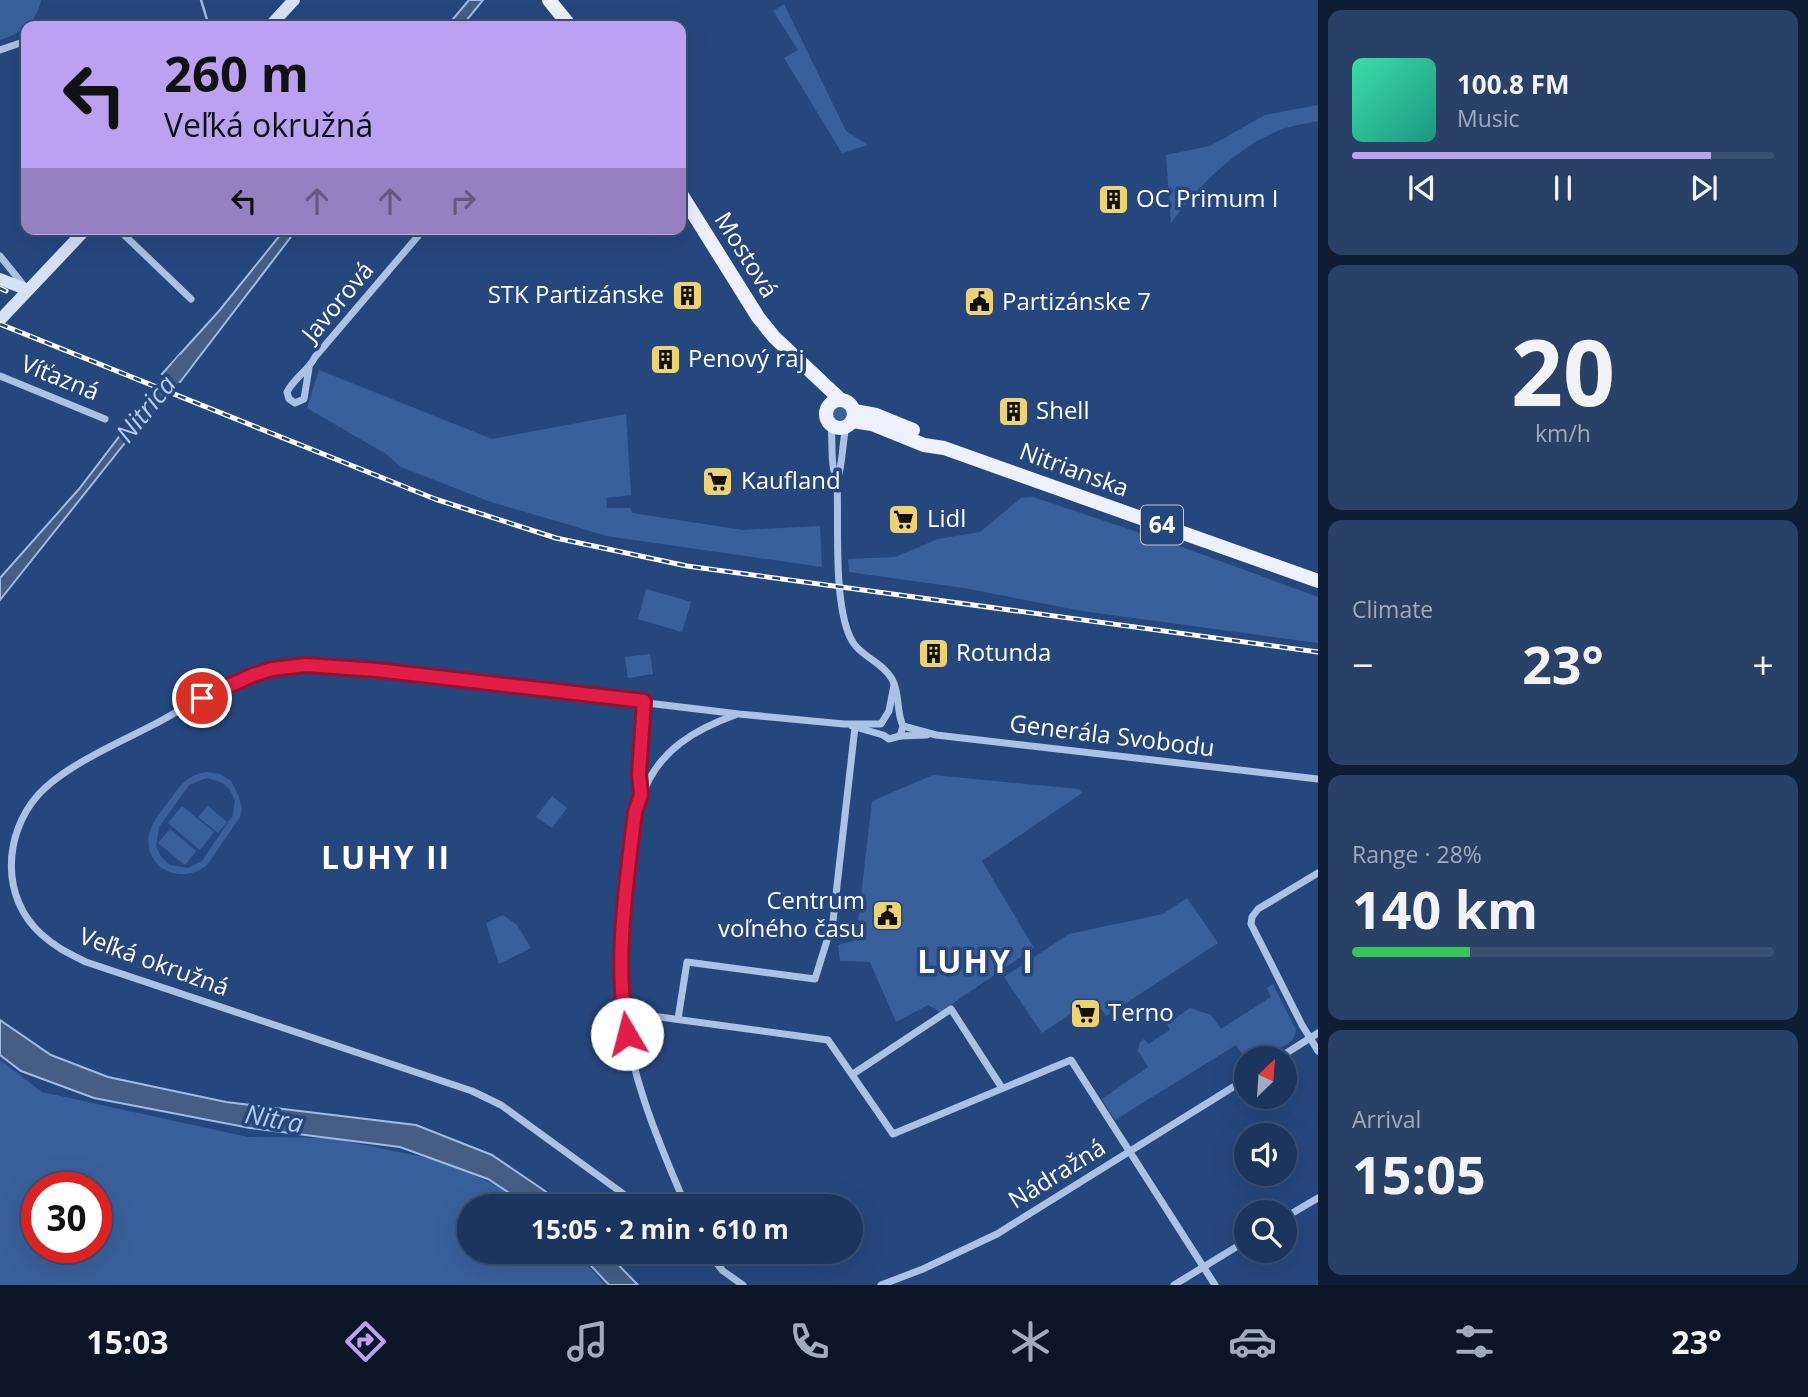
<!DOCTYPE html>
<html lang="en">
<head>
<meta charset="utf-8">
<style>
  :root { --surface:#1c355e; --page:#294067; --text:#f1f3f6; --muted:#a0abbc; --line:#3a5073; --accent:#bca0f2 }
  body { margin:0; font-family:"Open Sans",sans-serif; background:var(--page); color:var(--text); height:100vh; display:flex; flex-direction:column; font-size:26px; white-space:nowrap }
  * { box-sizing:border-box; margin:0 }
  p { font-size:23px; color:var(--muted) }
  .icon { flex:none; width:38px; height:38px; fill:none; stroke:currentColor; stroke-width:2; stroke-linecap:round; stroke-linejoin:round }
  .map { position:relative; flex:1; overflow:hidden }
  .side { display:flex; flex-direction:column; gap:10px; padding:10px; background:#0f1d34; width:490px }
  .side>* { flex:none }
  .top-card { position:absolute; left:21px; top:21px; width:665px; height:214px; border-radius:14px; box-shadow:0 7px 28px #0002,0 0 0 2px var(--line); background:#bca0f2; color:#111; overflow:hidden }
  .needle { width:46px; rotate:25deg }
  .tools { position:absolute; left:1234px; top:1046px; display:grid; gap:14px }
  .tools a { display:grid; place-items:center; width:63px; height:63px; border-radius:50%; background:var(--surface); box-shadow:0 7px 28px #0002,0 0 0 2px var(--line); font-size:35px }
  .speed { position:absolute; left:21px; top:1172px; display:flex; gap:14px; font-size:35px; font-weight:700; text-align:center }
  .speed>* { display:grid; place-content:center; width:91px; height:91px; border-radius:50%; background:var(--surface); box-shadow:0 7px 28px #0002,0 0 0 2px var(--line); line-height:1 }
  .speed .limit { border:10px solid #d22; background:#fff; color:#111 }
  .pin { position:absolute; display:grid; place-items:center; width:60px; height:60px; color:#fff; margin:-30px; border:4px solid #fff; border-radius:50%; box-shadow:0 2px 7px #0007 }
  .me { position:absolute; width:77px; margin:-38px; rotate:352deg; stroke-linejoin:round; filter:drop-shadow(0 0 5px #0008) }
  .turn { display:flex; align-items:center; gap:24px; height:147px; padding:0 28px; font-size:32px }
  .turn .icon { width:91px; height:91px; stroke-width:2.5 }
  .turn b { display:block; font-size:49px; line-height:60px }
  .lanes { display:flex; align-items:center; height:66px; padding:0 28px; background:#0003; justify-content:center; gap:35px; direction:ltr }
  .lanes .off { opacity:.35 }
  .big { font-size:52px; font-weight:700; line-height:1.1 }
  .side .tile { flex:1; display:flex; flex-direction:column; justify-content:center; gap:10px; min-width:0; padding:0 24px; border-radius:14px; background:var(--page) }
  .side .dial { align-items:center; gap:0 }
  .dial b { font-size:91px; line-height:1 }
  .song { display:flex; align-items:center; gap:21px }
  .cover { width:84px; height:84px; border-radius:10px; background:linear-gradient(135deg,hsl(160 70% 55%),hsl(170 70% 35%)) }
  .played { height:7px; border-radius:4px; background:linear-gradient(90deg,var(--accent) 85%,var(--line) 85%) }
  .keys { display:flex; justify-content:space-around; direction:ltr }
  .heat { display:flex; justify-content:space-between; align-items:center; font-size:38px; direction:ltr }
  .charge { height:10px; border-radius:5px; background:linear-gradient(90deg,#34c759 28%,var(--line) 0) }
  .trip { position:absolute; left:457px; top:1194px; width:406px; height:70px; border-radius:35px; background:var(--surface); box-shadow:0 7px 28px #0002,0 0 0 2px var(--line); font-weight:700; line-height:70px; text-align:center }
  .tab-bar { display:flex; height:112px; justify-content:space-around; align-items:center; background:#0b1526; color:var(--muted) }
  .tab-bar .icon { width:49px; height:49px }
  .tab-bar .on { color:var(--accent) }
  .tab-bar b { font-size:32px; color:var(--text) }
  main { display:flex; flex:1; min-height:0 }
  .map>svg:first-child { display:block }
</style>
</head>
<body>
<main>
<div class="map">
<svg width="1318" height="1285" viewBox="0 0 1318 1285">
  <rect width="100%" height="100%" fill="#26477e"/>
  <g fill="#3a609b" fill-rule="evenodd">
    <path d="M0,0H41C37,22 20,34 0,40Z"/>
    <polygon points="784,4 846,131 868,145 842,153 784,58 798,50 773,11"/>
    <path d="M1318,105V121C1306,124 1292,125 1280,130C1236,148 1199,185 1171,223L1166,155L1210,146L1265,115Z"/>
    <polygon points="319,370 492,439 626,414 631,495 606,498 607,508 631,508 632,513 743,530 820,526 822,567 607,536 488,501 401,467 386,454 307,408"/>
    <circle cx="840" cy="414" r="10"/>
    <polygon points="1033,497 1179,546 1318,597 1318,643 1082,611 964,588 849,572 848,559 895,557 938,539 980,532 1021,498"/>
    <polygon points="646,589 691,602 682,632 638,619"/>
    <polygon points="650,654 653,674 628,678 625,657"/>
    <path d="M206,772L220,774L231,781L239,797L242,809L240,817L207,865C182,886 143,869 149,834C152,821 164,808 172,797C182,783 189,775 206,772ZM207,778L223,783L230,790L235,800L233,815L202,861L188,868L170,865L161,857L156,846L159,827L189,785Z"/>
    <polygon points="933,775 1079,789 1082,793 982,861 1034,948 940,1012 928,1005 896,1022 870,962 840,961 838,945 856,940 872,801"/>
    <polygon points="552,796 567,808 552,828 536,817"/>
    <polygon points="182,806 214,832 200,850 168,823"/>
    <polygon points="208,806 227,822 218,833 198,817"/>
    <polygon points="170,829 196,851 185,865 158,843"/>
    <polygon points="1187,898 1218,943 1106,1016 1094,998 1042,1033 1004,977 1069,934 1163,914"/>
    <polygon points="503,915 517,925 531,948 499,964 486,923"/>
    <polygon points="1273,984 1296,1030 1293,1040 1263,1059 1246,1060 1236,1045 1115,1120 1102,1099 1148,1067 1138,1051 1140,1042 1144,1039 1148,1044 1170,1030 1167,1024 1190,1008 1211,1015 1221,1029 1271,997 1267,988"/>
    <path d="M0,1060L42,1092L248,1137L331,1138L452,1163L534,1206H469V1251H575L605,1285H0ZM37,1188H96V1248H37Z"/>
  </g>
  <g fill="#465e86" stroke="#a0bce6" stroke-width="2">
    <polygon points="469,0 483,0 462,26 447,26"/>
    <polygon points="285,229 297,229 180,382 162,374 219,311"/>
    <polygon points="154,391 163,395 0,600 0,578 79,489"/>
    <polygon points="0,1020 51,1055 108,1077 226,1102 416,1125 492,1155 545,1191 560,1206 529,1206 488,1179 400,1147 250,1128 94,1098 21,1071 0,1055"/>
    <polygon points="577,1251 605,1251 638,1285 609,1285"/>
  </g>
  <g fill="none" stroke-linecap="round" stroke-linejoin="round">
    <polyline stroke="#a0bce6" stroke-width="2.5" points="201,0 209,26"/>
    <polyline stroke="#465e86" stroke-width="16" points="146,410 184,362"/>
    <g stroke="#abc2e5" stroke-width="7">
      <polyline points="0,50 26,41"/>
      <polyline points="118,229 191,299"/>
      <polyline points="0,256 25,287"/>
      <path d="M309,368L304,399L295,403L289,399L287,392C294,378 308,371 315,357L424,229"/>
      <polyline points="0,376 105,419"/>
      <path d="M831,425C833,442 830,466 837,480"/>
      <path d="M846,426C842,445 843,463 837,481C839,523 833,599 850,637C858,656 882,661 892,679C900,693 896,711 903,726L900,736"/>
      <polyline points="852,726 883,735 889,739 900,736 927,735"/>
      <polyline points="903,726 936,735 1318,779"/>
      <polyline points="641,794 639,774 644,701"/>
      <polyline points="1318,873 1258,909 1252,917 1251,924 1302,1025 1318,1051"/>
      <polyline points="623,1012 828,1040 893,1134 1071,1060 1215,1285"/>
      <polyline points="678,1019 687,962 815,979 833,921 855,727"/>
      <polyline points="1277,1059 1318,1033"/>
      <polyline points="853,1074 951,1009 1002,1088"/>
      <path d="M640,1206L501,1105L472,1091L86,962C70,954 55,947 41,934C1,898 3,835 38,795C64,766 120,742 155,724C192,704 229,679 271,670C290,665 310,665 329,665L739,714L844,724H881L889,711L894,685"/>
      <path d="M686,1206C656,1137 627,1067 621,992C619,957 623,920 626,885C635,796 643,748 735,715"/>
      <polyline points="1284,1218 1318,1198"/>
      <polyline points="707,1251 723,1271 743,1285"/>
      <polyline points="881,1285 923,1269 997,1234 1246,1079"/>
      <polyline points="1174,1285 1246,1241"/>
    </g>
    <g stroke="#d5e1f5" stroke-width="12">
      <polyline points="270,26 294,0"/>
      <polyline points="0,279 28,290"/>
      <polyline points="0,320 86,229"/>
    </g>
    <g stroke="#ecf1fd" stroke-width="14">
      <polyline points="549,0 570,26"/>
      <polyline points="681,194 758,317 774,337 841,400"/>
      <circle cx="840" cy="414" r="14"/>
      <polyline points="854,411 876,415 913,430"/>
      <polyline points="852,421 872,424 924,445 944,448 1318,581"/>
    </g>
    <defs>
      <g id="rail">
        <polyline points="0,288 6,291"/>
        <polyline points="0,324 435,499 556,538 687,566 1318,652"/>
      </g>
    </defs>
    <use href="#rail" stroke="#fff" stroke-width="5"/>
    <use href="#rail" stroke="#26477e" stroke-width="2.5" stroke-dasharray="8" stroke-linecap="butt"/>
  </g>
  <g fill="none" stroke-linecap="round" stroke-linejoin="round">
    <defs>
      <path id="route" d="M202,698L253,675L272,669L306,665L377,670L644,701L639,774L641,795L635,812C626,886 614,961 627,1034"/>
    </defs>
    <use href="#route" stroke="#92132f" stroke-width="18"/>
    <use href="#route" stroke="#e11d48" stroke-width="12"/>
  </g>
  <defs>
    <symbol id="building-square" viewBox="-11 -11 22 22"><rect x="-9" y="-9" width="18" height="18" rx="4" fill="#eed171" stroke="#26477e"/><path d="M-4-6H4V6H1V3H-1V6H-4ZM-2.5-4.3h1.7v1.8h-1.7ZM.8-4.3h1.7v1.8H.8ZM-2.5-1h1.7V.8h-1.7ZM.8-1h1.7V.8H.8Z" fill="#111"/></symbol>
    <symbol id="civic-square" viewBox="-11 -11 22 22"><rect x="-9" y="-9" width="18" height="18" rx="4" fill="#eed171" stroke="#26477e"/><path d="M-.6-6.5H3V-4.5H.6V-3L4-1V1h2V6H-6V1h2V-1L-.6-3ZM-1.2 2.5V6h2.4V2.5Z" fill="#111"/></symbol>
    <symbol id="supermarket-square" viewBox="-11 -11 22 22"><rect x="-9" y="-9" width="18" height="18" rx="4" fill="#eed171" stroke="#26477e"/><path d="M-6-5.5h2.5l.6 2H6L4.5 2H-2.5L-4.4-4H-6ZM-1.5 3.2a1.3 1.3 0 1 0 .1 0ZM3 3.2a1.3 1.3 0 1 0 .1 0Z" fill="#111"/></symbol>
  </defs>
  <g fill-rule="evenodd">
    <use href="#building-square" x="1096" y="182" width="35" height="35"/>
    <use href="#building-square" x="670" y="278" width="35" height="35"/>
    <use href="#civic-square" x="962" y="284" width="35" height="35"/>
    <use href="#building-square" x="648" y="342" width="35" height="35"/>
    <use href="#building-square" x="996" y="394" width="35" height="35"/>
    <use href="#supermarket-square" x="700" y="464" width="35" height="35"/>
    <use href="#supermarket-square" x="886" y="502" width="35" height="35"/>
    <use href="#building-square" x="916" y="636" width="35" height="35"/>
    <use href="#civic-square" x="870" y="898" width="35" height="35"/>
    <use href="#supermarket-square" x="1068" y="996" width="35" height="35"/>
  </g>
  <g text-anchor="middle" stroke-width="7" stroke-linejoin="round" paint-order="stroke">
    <rect fill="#26477e" stroke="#bec8d8" stroke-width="2" x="1141" y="505.5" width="42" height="39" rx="5"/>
    <g font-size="23" font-weight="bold" fill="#fff">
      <text x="1162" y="533">64</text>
    </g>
    <g font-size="24" fill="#fff" stroke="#26477e" text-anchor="start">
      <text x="1136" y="207">OC Primum I</text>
      <text x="664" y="303" text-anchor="end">STK Partizánske</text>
      <text x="1002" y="310">Partizánske 7</text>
      <text x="688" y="367">Penový raj</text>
      <text x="1036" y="419">Shell</text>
      <text x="741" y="489">Kaufland</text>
      <text x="927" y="527">Lidl</text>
      <text x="956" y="661">Rotunda</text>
      <text x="865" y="909" text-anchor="end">Centrum<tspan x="865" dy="28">voľného času</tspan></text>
      <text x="1108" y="1021">Terno</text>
    </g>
    <g font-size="24" fill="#fff" stroke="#26477e">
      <text transform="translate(746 255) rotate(58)" y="8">Mostová</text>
      <text transform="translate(338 302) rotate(-50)" y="8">Javorová</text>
      <text transform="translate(60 378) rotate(22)" y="8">Víťazná</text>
      <text transform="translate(1074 470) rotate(20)" y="8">Nitrianska</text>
      <text transform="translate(1112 736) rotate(7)" y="8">Generála Svobodu</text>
      <text transform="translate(154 962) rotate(20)" y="8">Veľká okružná</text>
      <text transform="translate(1057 1174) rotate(-32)" y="8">Nádražná</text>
    </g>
    <g font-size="26" font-style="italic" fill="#b7cced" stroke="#26477e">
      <text transform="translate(146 409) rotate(-51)" y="9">Nitrica</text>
      <text transform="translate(274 1119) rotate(10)" y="9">Nitra</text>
    </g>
    <g font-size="32" font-weight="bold" letter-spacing="2" fill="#fff" stroke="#26477e">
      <text x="386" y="869">LUHY II</text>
      <text x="976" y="973">LUHY I</text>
    </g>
  </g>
</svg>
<div class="tools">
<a><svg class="needle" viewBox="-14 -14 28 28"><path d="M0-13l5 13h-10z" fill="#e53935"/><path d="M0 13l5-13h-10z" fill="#a0abbc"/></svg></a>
<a><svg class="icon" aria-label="sound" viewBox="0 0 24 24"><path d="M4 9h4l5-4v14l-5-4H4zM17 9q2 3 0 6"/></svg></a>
<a><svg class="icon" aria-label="search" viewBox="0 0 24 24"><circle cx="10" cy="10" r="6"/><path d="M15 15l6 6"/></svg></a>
</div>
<div class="speed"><div class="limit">30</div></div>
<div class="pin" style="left:202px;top:698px;background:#d93025"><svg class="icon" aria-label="arrive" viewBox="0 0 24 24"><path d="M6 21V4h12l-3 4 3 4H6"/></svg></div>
<svg class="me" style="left:627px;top:1034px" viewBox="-20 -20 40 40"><circle r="19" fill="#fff"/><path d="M0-13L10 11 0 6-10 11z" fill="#e11d48"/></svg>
<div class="trip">15:05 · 2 min · 610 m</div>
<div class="top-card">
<div class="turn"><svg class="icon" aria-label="left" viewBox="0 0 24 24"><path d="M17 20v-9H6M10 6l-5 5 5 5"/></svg><div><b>260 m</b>Veľká okružná</div></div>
<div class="lanes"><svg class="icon" aria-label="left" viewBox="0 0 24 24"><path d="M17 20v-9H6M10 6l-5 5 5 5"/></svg><svg class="icon off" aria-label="ahead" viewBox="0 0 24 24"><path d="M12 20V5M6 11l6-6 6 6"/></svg><svg class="icon off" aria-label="ahead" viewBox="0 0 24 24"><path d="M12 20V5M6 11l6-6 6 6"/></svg><svg class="icon off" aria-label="right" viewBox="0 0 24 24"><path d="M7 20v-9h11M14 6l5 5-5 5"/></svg></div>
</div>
</div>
<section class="side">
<div class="tile">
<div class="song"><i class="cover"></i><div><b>100.8 FM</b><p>Music</p></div></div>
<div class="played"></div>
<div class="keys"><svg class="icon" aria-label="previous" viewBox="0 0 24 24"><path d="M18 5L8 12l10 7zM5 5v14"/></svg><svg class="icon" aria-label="pause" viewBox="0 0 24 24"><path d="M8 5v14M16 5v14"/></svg><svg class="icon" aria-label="next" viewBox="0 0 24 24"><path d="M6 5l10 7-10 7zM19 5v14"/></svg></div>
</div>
<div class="tile dial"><b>20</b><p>km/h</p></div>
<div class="tile"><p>Climate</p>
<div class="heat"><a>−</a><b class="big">23°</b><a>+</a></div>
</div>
<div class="tile"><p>Range · 28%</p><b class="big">140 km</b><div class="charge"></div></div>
<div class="tile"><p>Arrival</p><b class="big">15:05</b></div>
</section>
</main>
<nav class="tab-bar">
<b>15:03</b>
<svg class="icon on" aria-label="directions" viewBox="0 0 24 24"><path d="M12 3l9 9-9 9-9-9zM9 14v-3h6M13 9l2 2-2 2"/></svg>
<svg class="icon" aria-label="music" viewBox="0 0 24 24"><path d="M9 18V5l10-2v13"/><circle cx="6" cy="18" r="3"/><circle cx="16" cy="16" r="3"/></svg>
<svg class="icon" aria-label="phone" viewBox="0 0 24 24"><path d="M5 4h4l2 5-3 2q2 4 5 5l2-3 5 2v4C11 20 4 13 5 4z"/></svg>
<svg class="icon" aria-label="climate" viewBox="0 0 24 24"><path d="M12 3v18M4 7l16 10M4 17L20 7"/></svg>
<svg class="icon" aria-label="car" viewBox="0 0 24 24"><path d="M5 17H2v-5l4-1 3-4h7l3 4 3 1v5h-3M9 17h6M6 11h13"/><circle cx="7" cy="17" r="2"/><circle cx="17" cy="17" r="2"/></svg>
<svg class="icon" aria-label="filters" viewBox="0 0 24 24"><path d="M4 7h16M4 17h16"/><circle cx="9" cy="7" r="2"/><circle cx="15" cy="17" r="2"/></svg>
<b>23°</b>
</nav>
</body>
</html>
